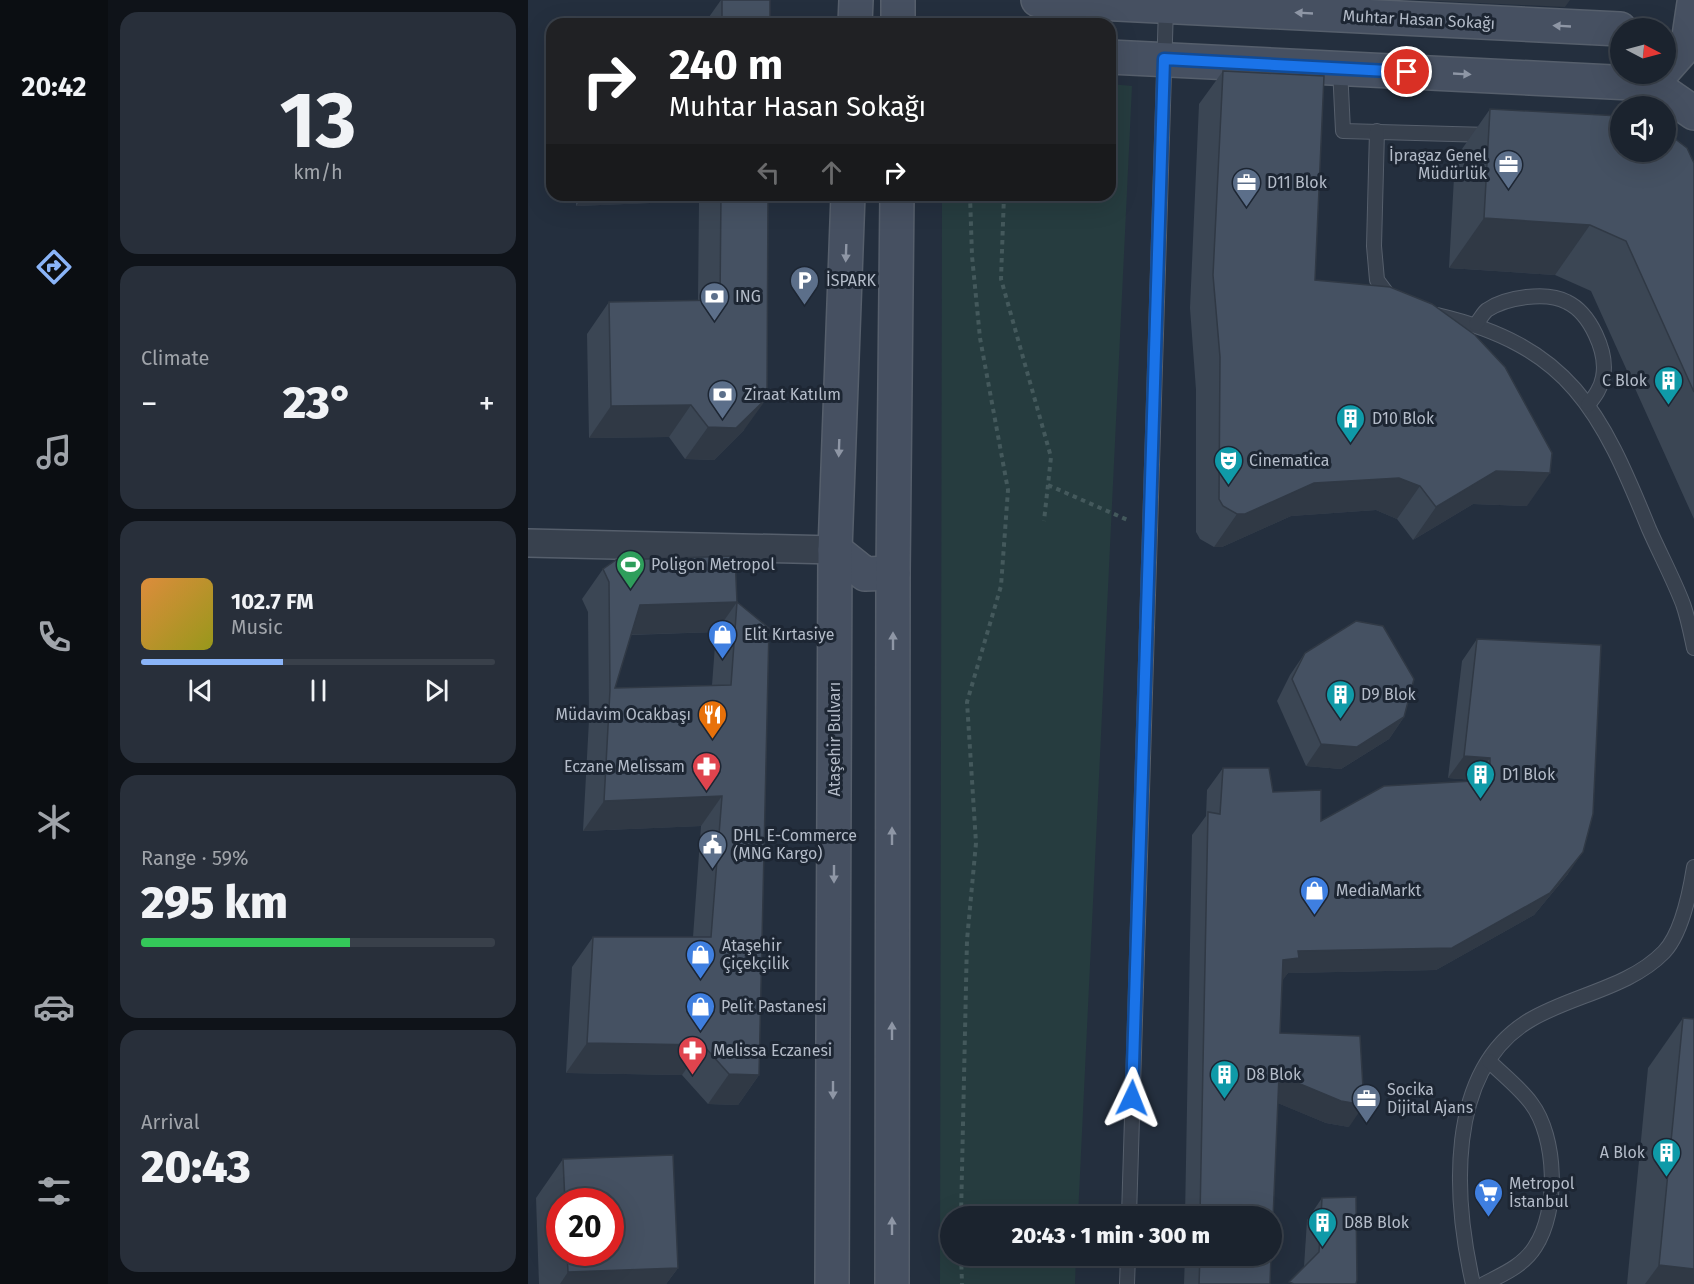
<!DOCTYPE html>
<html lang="en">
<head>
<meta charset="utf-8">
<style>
  :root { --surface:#1b232e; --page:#282f3a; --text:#f1f3f6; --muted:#a0a4aa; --line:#39404a; --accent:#8ab4f8 }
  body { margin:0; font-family:"Fira Sans",sans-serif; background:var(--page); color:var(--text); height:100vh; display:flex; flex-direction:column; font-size:22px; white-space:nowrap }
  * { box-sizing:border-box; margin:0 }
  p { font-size:20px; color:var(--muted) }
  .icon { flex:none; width:33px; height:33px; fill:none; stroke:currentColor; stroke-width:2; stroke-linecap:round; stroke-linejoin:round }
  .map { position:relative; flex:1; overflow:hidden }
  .sheet { display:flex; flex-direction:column; gap:12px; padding:12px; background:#0f1319; width:420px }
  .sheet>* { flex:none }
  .banner { position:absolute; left:18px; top:18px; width:570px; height:183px; border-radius:18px; box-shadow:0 6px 24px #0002,0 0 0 2px var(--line); background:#202124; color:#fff; overflow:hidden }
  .needle { width:39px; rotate:96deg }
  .controls { position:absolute; left:1082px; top:18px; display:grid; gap:12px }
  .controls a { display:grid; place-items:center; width:66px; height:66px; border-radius:50%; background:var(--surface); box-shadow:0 6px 24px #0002,0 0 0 2px var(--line); font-size:30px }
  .speed { position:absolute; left:18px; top:1188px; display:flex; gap:12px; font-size:30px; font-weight:700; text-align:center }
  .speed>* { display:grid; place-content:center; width:78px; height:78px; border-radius:50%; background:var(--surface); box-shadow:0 6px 24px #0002,0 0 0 2px var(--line); line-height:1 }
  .speed .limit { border:9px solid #d22; background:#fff; color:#111 }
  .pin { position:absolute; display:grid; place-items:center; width:51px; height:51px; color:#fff; margin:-26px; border:3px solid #fff; border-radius:50%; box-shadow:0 2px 6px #0007 }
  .me { position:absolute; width:66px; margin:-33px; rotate:2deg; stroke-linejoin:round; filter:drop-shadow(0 0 4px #0008) }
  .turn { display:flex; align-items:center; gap:21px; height:126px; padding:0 24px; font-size:27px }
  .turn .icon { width:78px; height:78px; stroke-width:2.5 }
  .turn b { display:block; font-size:42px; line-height:51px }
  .lanes { display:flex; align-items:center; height:57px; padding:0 24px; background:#0003; justify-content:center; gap:30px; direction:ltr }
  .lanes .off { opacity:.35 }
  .big { font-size:45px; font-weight:800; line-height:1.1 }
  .sheet .widget { flex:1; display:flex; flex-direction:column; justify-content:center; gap:9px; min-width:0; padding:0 21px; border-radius:18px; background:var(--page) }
  .sheet .dial { align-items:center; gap:0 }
  .dial b { font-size:78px; line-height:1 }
  .song { display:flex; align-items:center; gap:18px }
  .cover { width:72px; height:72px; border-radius:9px; background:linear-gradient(135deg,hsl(30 70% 55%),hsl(60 70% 35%)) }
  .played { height:6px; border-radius:3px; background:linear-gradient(90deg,var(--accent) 40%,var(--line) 40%) }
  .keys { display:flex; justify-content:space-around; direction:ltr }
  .heat { display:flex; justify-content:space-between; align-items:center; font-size:33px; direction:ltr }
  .charge { height:9px; border-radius:4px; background:linear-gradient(90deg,#34c759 59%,var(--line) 0) }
  .trip { position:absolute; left:412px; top:1206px; width:342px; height:60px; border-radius:30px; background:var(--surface); box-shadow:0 6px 24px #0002,0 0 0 2px var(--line); font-weight:800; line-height:60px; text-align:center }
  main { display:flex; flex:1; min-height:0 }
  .dock { display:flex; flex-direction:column; width:108px; justify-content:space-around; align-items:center; background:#0b0e12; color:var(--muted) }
  .dock .icon { width:42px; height:42px }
  .dock .current { color:var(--accent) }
  .dock b { font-size:27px; color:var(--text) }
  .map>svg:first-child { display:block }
</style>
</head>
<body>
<main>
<nav class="dock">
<b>20:42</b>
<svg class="icon current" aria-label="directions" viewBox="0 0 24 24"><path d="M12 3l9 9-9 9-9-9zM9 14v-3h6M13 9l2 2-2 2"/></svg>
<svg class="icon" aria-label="music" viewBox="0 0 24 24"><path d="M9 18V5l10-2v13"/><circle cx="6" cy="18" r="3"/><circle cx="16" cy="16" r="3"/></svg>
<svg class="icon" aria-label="phone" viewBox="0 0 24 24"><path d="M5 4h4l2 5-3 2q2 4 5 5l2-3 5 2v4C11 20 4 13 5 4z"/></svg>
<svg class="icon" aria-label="climate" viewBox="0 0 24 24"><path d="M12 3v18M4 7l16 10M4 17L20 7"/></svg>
<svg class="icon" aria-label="car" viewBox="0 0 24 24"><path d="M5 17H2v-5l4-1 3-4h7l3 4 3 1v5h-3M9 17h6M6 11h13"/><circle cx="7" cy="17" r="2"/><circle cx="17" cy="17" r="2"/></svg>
<svg class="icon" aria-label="filters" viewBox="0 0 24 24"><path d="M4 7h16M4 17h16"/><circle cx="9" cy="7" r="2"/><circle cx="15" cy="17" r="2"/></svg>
</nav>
<section class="sheet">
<div class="widget dial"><b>13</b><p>km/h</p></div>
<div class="widget"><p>Climate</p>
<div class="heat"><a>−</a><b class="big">23°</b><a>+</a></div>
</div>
<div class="widget">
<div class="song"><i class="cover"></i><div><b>102.7 FM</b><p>Music</p></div></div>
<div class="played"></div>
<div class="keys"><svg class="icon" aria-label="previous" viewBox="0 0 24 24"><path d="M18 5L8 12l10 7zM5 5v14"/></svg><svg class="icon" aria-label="pause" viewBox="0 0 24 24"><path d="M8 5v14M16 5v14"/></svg><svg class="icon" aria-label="next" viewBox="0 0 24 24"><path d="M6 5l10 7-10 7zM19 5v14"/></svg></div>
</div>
<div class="widget"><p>Range · 59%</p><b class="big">295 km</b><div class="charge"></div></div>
<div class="widget"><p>Arrival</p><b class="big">20:43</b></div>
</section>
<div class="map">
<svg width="1166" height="1284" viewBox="0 0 1166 1284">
  <rect width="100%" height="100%" fill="#242f3e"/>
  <polygon fill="#263c3f" points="582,84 604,86 550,1216 423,1216 423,1256 548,1256 547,1284 412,1284 414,195 582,195"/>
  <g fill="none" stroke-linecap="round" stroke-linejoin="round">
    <defs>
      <g id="lane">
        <polyline points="812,68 815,131 961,135"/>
        <polyline points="849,131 846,246 849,280 863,299"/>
        <path d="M909,315C1042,346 1073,411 1121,529C1132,554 1145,578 1155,604C1160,618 1163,634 1166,648"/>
        <path d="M948,324C952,320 955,313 959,310C978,297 1019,291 1039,302C1062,313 1080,352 1075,377C1073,388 1067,396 1060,405"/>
        <polyline points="601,1216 638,7"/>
        <polyline points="599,1284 600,1256"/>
        <path d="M945,1284C926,1201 916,1071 1002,1020C1044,995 1101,988 1136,952C1154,933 1162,892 1166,867"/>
        <path d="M956,1284C975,1274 995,1266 1007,1247C1031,1211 1029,1137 1003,1103C992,1088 975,1075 961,1061"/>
      </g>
      <polyline id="street" points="0,543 307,550"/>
      <g id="secondary">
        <polyline points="370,0 370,24"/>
        <polyline points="510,0 1092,29"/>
        <polyline points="327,24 328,0"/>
        <polyline points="582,57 1124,84"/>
        <polyline points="1137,69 1160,43 1166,3"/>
        <polyline points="1124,84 1166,113"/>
        <polyline points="307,550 337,574 365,573"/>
        <polyline points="304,1284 307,550 320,195"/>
        <polyline points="364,1284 365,573 369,195"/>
      </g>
    </defs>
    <use href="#lane" stroke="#565f6c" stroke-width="16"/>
    <use href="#street" stroke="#565f6c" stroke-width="30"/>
    <use href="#secondary" stroke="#565f6c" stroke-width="36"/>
    <g stroke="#44595c" stroke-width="4" stroke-dasharray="4.5 4.5" stroke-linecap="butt">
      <polyline points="476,195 473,279 523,457 516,521"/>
      <polyline points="520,485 602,521"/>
      <polyline points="433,1216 439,940 448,843 439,702 473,586 480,490 452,338 444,256 442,195"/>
      <polyline points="433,1256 434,1284"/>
    </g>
    <use href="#lane" stroke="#38414e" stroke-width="14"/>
    <use href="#street" stroke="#38414e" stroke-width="27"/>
    <use href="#secondary" stroke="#465061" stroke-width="33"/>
  </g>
  <g fill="#3b4654" fill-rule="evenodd">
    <polygon points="193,0 242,0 242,24 176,24"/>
    <polygon points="695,71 787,280 999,506 945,504 885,540 869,519 848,510 763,516 694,547 686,547 672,539 668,532 668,390 662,308 671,104"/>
    <polygon points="962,109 1166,163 1166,519 1063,291 1027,275 921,268 927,159"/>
    <polygon points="48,195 240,195 216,430 186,460 157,459 141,437 61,438 59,334 81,302 170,300 171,201 48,206"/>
    <path d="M207,556L231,1075L210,1105L180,1104L154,1075L38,1073L44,967L65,937H165L173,826L55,831L61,720L60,612L54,599L75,569ZM188,632L184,685L87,688L103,635Z"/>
    <polygon points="949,639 1040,874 1006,915 908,970 760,973 754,980 752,1033 821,1127 798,1123 750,1103 744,1216 657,1216 664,835 678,816 679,790 695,768 745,792 793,821 946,781 946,780 920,778 934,661"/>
    <polygon points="777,653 876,717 861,739 813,769 778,766 749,701 762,675"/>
    <polygon points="1155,1018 1166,1284 1099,1284 1120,1068"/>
    <path d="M145,1155L150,1268L138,1284H11L8,1198L35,1159ZM32,1202H82V1252H32Z"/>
    <polygon points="794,1198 828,1284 776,1267 779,1220"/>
    <polygon points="657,1256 743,1256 742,1284 656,1284"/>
  </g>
  <g fill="#303945">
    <polygon points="888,0 1042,0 1037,7"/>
    <polygon points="56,195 175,195 171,201 48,206"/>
    <polygon points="956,218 1062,225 1027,275 921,268"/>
    <polygon points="239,398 216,430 186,460 157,459 180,427"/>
    <polygon points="163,405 141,437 61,438 83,406"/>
    <polygon points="968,471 1022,473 999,506 945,504 885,540 908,507"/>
    <polygon points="871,478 892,486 869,519 848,510 763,516 694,547 686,547 709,514 786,483"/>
    <polygon points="209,602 188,632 91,635 112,605"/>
    <polygon points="876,717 861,739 813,769 778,766 793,744"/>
    <polygon points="936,756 962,758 946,780 920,778"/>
    <polygon points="194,796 173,826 55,831 76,801"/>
    <polygon points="1055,852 1040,874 1006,915 908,970 760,973 755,980 740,982 755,960 770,951"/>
    <polygon points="59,1043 175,1045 154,1075 38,1073"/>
    <polygon points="201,1074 231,1075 210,1105 180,1104"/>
    <polygon points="751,1075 836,1105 821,1127 798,1123 735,1097"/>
    <polygon points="1131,1265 1166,1269 1166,1284 1117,1284"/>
    <polygon points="150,1268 138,1284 32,1284 40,1272"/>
  </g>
  <g fill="#455162" stroke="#303945" stroke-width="1.5" fill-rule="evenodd">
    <rect x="194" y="0" width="48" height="24"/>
    <polygon points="695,71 796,76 787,280 862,287 904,304 947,335 977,367 1024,453 1022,473 968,471 908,507 892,486 871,478 786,483 717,514 709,514 695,506 691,499 692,357 685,275"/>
    <polygon points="962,109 1092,116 1092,152 1137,152 1137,131 1159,148 1166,163 1166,392 1098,241 1062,225 956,218"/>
    <polygon points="193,195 240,195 239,398 208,428 180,427 163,405 83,406 81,302 192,300"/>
    <path d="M207,556L209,602L241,628L231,1075L201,1074L175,1045L59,1043L65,937H183L194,796L76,801L82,690L81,582L75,569L88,560ZM209,602L203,685L87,688L112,605Z"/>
    <polygon points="828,621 855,626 886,679 876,717 829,747 793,744 764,679 777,653"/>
    <polygon points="949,639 1073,645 1065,814 1055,852 1022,893 924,948 770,951 771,958 755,960 752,1033 832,1036 836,1105 813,1101 751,1075 744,1243 744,1216 672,1216 680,812 692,814 695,768 741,768 745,792 793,790 793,821 856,786 962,780 962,758 936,756"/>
    <polygon points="1155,1018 1166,1019 1166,1269 1131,1265"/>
    <polygon points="145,1155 150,1268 40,1272 39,1252 82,1252 82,1202 37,1202 35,1159"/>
    <polygon points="828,1197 829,1280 828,1284 766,1284 761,1282 791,1252 794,1198"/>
    <polygon points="672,1256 743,1256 742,1284 671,1284"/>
  </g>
  <defs><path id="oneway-solid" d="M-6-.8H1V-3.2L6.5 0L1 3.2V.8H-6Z" transform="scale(1.5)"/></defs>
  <g fill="#8e96a5">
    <use href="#oneway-solid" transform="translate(776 13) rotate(-177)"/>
    <use href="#oneway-solid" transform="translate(1034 26) rotate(-177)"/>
    <use href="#oneway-solid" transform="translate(934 74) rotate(3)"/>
    <use href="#oneway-solid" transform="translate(318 253) rotate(92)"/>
    <use href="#oneway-solid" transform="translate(311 448) rotate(92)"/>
    <use href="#oneway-solid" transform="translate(365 641) rotate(-90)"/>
    <use href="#oneway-solid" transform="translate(364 836) rotate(-90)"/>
    <use href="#oneway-solid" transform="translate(306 874) rotate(90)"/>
    <use href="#oneway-solid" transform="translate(364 1031) rotate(-90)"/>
    <use href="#oneway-solid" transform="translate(305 1090) rotate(90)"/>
    <use href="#oneway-solid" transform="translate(364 1226) rotate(-90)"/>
  </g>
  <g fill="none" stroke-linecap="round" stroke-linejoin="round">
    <defs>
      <polyline id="route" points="604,1098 636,59 879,72"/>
    </defs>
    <use href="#route" stroke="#114b97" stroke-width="15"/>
    <use href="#route" stroke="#1a73e8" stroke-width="10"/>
  </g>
  <defs>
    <symbol id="office-pin" viewBox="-11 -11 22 30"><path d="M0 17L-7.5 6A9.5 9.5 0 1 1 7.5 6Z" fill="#5c6f8a" stroke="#1d2633"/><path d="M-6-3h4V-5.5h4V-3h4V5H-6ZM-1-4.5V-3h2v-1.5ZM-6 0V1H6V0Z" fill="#fff"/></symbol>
    <symbol id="parking-pin" viewBox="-11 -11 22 30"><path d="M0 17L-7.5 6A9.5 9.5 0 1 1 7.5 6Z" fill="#5c6f8a" stroke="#1d2633"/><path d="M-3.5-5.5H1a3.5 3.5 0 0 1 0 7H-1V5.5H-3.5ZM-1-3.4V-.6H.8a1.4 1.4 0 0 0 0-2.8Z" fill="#fff"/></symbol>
    <symbol id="bank-pin" viewBox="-11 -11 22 30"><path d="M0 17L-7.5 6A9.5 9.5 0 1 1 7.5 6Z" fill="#5c6f8a" stroke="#1d2633"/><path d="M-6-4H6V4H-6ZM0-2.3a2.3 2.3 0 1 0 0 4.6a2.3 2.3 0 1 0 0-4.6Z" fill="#fff"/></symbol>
    <symbol id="building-pin" viewBox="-11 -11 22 30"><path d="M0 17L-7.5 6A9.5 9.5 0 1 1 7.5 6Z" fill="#0f9aa8" stroke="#1d2633"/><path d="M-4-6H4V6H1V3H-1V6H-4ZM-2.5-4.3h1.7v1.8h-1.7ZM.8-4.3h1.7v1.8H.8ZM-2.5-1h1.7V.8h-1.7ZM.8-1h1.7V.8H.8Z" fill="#fff"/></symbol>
    <symbol id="theatre-pin" viewBox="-11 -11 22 30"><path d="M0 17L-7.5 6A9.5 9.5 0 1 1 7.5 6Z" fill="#0f9aa8" stroke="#1d2633"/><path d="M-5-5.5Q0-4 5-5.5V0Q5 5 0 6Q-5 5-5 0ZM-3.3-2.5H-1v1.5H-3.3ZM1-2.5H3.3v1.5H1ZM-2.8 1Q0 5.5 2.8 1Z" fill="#fff"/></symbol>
    <symbol id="stadium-pin" viewBox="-11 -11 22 30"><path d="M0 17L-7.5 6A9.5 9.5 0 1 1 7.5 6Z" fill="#2e9e5b" stroke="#1d2633"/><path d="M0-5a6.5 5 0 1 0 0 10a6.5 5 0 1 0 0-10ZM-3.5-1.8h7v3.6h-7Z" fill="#fff"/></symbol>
    <symbol id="shop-pin" viewBox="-11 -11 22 30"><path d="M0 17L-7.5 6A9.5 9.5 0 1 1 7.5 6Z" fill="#3f7fe0" stroke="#1d2633"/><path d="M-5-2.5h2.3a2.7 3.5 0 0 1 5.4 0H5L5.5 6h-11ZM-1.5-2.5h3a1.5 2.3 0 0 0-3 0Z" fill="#fff"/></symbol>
    <symbol id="restaurant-pin" viewBox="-11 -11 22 30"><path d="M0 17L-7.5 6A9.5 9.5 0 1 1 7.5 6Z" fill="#e8710a" stroke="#1d2633"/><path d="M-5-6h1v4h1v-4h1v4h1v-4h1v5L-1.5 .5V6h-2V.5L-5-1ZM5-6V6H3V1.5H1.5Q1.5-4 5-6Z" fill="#fff"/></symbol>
    <symbol id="pharmacy-pin" viewBox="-11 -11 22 30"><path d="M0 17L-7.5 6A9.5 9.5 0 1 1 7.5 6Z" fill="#e0444e" stroke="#1d2633"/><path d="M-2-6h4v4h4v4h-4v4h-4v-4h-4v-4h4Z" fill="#fff"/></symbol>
    <symbol id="civic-pin" viewBox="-11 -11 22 30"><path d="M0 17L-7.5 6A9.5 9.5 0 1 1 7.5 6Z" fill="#5c6f8a" stroke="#1d2633"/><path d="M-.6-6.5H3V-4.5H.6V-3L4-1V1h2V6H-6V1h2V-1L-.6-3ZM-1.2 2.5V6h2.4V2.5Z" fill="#fff"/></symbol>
    <symbol id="supermarket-pin" viewBox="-11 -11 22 30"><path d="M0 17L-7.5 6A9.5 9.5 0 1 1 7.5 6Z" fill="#3f7fe0" stroke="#1d2633"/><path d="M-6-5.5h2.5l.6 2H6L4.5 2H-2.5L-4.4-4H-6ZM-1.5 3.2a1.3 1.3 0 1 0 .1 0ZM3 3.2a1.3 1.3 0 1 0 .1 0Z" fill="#fff"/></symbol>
  </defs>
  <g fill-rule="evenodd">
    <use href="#office-pin" x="964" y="148" width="33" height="45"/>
    <use href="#office-pin" x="702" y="166" width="33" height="45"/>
    <use href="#parking-pin" x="260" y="264" width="33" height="45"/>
    <use href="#bank-pin" x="170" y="280" width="33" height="45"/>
    <use href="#building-pin" x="1124" y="364" width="33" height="45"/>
    <use href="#bank-pin" x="178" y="378" width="33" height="45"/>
    <use href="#building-pin" x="806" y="402" width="33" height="45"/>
    <use href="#theatre-pin" x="684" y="444" width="33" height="45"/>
    <use href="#stadium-pin" x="86" y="548" width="33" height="45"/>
    <use href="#shop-pin" x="178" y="618" width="33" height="45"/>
    <use href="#building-pin" x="796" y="678" width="33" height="45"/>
    <use href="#restaurant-pin" x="168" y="698" width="33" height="45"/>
    <use href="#pharmacy-pin" x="162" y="750" width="33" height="45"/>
    <use href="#building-pin" x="936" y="758" width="33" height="45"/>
    <use href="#civic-pin" x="168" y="828" width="33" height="45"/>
    <use href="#shop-pin" x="770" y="874" width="33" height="45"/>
    <use href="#shop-pin" x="156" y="938" width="33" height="45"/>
    <use href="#shop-pin" x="156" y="990" width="33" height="45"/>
    <use href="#pharmacy-pin" x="148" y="1034" width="33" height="45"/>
    <use href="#building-pin" x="680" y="1058" width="33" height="45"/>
    <use href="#office-pin" x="822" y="1082" width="33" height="45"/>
    <use href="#building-pin" x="1122" y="1136" width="33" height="45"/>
    <use href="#supermarket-pin" x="944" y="1176" width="33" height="45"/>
    <use href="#building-pin" x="778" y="1206" width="33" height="45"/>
  </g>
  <g text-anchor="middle" stroke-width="6" stroke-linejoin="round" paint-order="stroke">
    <g font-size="16" fill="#b4bcc9" stroke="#1d2633">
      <text transform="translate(891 19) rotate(3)" y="6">Muhtar Hasan Sokağı</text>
      <text transform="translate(306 739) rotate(-90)" y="6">Ataşehir Bulvarı</text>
    </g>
    <g font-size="16" fill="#b4bcc9" stroke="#1d2633" text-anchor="start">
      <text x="959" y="161" text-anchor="end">İpragaz Genel<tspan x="959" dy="18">Müdürlük</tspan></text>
      <text x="739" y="188">D11 Blok</text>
      <text x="298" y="286">İSPARK</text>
      <text x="207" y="302">ING</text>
      <text x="1119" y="386" text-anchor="end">C Blok</text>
      <text x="216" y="400">Ziraat Katılım</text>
      <text x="844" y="424">D10 Blok</text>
      <text x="721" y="466">Cinematica</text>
      <text x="123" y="570">Poligon Metropol</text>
      <text x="216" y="640">Elit Kırtasiye</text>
      <text x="833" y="700">D9 Blok</text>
      <text x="163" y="720" text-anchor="end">Müdavim Ocakbaşı</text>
      <text x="157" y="772" text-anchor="end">Eczane Melissam</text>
      <text x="974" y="780">D1 Blok</text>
      <text x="205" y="841">DHL E-Commerce<tspan x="205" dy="18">(MNG Kargo)</tspan></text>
      <text x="808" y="896">MediaMarkt</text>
      <text x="194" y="951">Ataşehir<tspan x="194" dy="18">Çiçekçilik</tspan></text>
      <text x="193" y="1012">Pelit Pastanesi</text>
      <text x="185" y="1056">Melissa Eczanesi</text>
      <text x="718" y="1080">D8 Blok</text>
      <text x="859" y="1095">Socika<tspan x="859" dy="18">Dijital Ajans</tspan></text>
      <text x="1117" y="1158" text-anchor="end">A Blok</text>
      <text x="981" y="1189">Metropol<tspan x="981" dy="18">İstanbul</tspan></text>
      <text x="816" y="1228">D8B Blok</text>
    </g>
  </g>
</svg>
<div class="controls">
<a><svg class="needle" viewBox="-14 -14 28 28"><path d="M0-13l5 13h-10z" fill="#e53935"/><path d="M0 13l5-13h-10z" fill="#a0a4aa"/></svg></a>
<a><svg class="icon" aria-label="sound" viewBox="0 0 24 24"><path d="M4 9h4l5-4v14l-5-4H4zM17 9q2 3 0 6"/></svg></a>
</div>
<div class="speed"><div class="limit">20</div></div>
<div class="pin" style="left:879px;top:72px;background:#d93025"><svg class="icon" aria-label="arrive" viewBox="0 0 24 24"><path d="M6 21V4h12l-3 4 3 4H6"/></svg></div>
<svg class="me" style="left:604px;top:1098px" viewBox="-20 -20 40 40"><path d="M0-17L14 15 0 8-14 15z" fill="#1a73e8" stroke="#fff" stroke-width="4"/></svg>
<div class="trip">20:43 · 1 min · 300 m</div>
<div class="banner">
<div class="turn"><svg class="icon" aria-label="right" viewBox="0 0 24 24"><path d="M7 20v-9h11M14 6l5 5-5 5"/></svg><div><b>240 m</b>Muhtar Hasan Sokağı</div></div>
<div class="lanes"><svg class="icon off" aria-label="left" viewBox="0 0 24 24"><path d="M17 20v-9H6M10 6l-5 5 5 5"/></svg><svg class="icon off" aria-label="ahead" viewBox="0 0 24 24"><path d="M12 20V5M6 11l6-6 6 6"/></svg><svg class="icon" aria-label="right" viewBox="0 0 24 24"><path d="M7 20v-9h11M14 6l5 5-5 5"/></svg></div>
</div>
</div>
</main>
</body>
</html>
